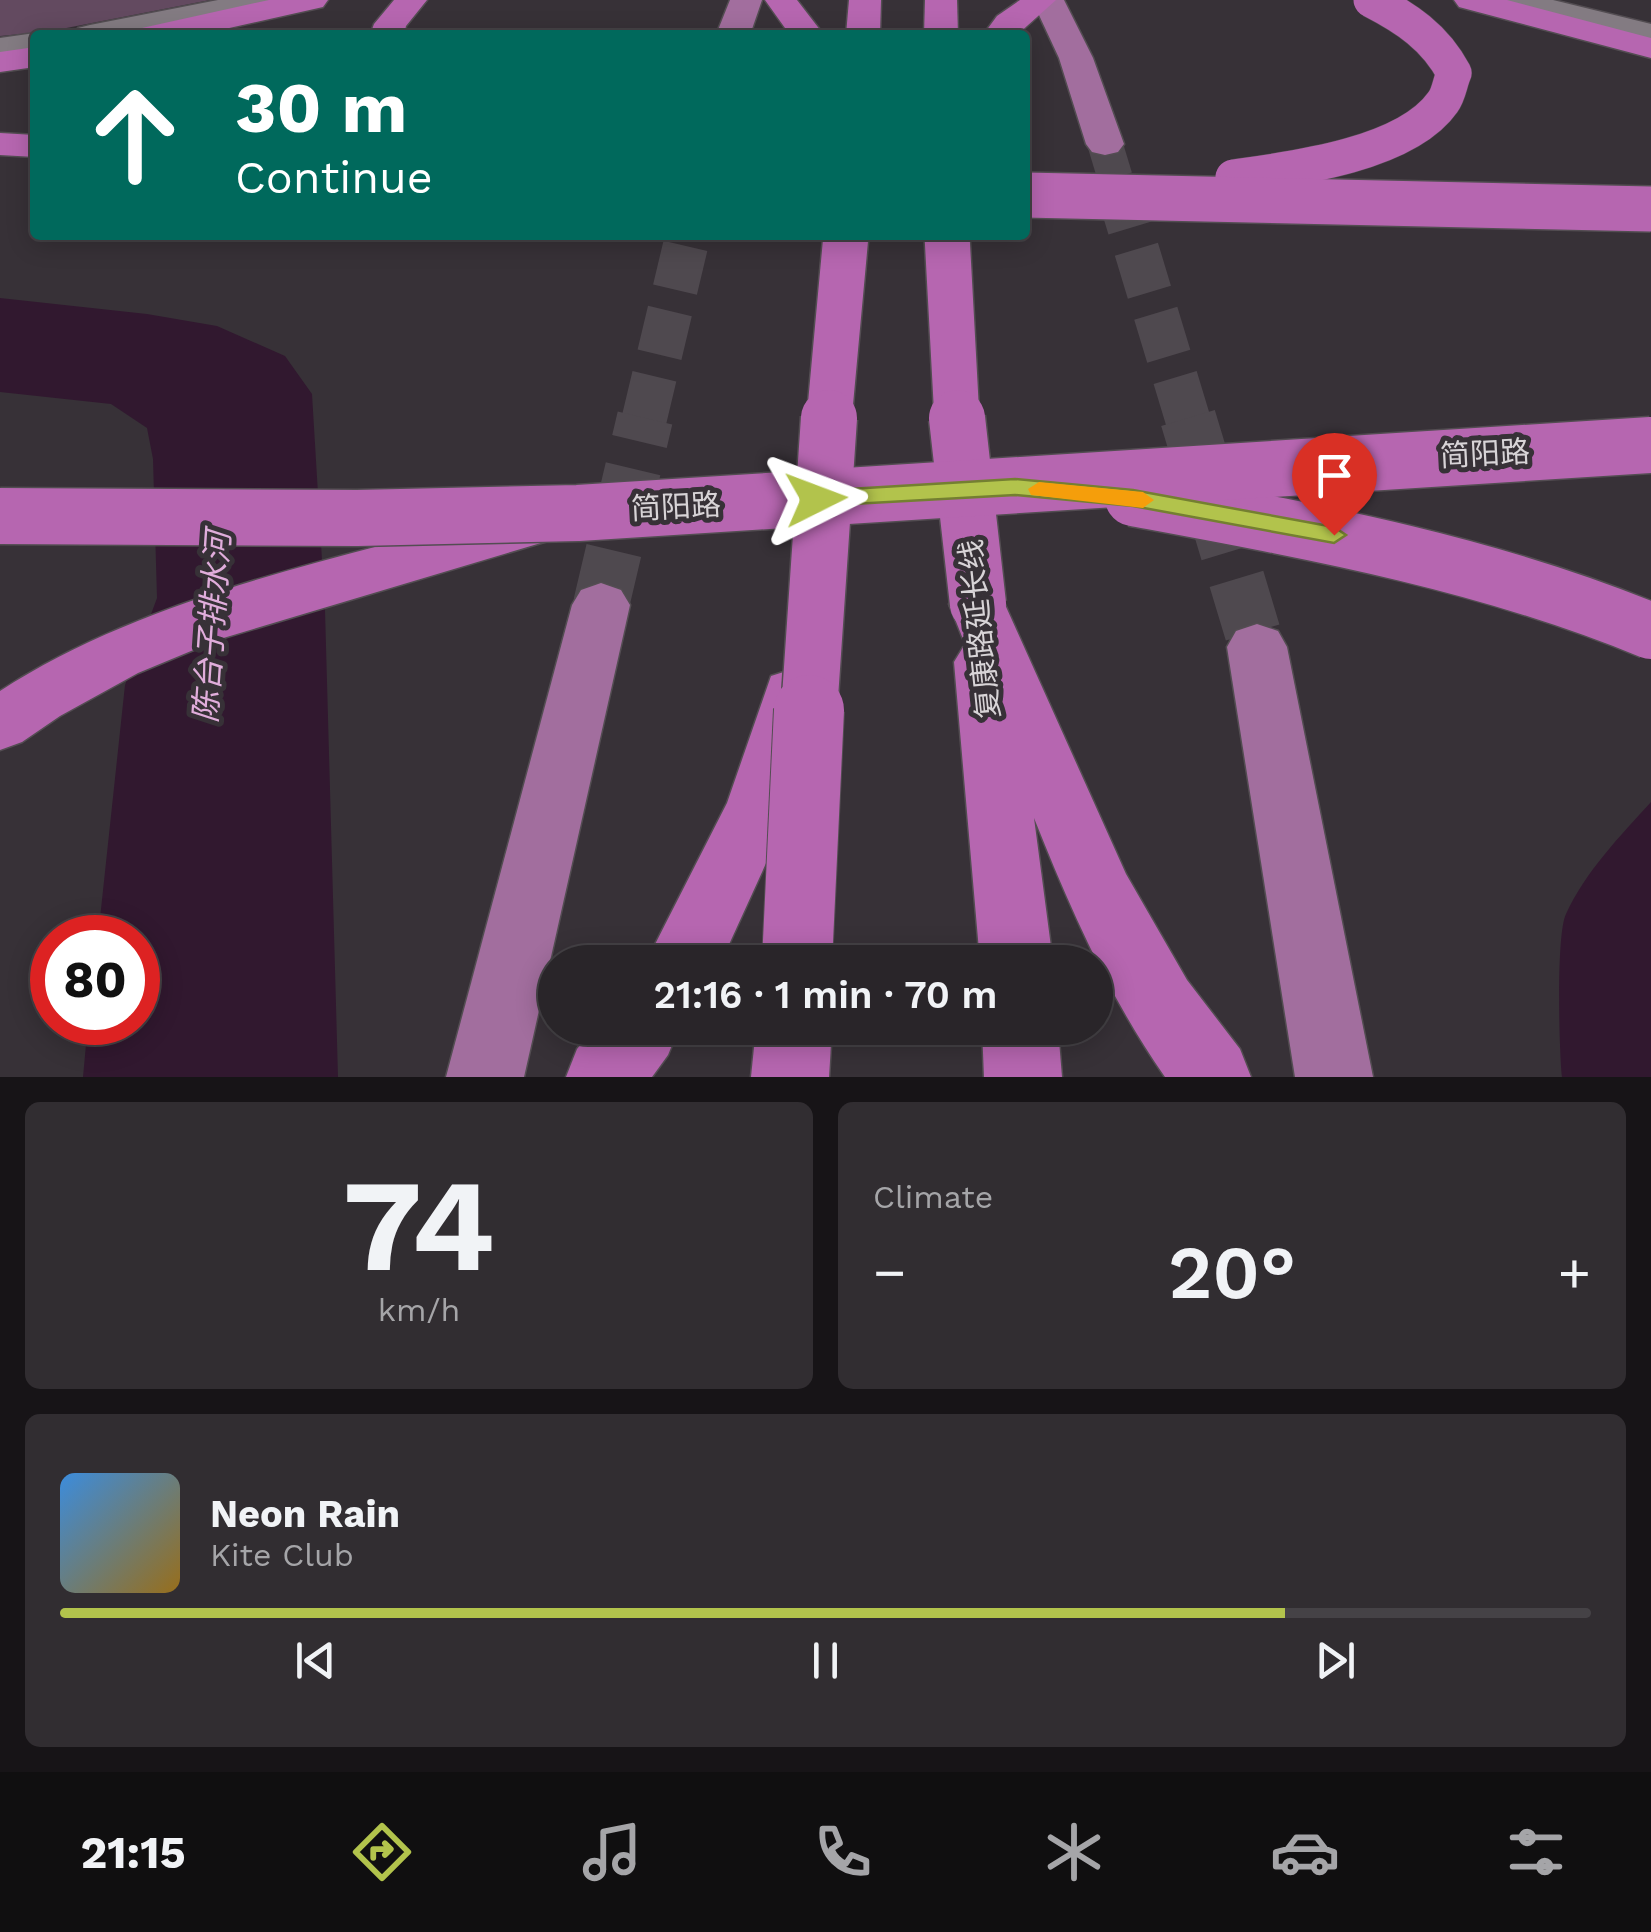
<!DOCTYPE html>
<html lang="en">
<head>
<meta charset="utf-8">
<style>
  :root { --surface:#292529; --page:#312d31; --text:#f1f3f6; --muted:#a5a5a8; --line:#454246; --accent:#b2c34c }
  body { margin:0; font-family:"Work Sans","Noto Sans SC",sans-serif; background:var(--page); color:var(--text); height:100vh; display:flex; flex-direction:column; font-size:38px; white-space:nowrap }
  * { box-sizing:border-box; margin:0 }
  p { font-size:32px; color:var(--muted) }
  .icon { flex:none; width:55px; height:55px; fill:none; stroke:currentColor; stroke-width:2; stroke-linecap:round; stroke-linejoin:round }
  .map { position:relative; height:1077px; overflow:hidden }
  .details { display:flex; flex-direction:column; gap:25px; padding:25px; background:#171417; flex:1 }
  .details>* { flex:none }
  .banner { position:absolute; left:30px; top:30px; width:1000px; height:210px; border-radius:10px; box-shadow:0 5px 25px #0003,0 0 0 2px var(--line); background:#00695c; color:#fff; overflow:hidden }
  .speed { position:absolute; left:30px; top:915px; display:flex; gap:20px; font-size:50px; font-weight:700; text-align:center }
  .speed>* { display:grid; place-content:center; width:130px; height:130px; border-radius:50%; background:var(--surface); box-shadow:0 5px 25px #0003,0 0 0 2px var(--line); line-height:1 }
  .speed .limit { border:15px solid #d22; background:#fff; color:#111 }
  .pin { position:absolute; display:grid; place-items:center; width:85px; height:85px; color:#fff; margin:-102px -42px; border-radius:50% 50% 50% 0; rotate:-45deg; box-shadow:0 0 10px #0007 }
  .pin .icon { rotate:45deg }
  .me { position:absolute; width:110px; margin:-55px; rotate:87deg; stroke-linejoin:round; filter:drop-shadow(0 0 8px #0008) }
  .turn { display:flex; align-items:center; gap:35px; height:210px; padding:0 40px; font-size:45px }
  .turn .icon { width:130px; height:130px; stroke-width:2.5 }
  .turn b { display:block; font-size:70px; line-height:85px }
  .big { font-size:75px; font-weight:600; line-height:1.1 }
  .details .card { flex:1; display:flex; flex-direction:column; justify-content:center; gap:15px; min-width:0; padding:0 35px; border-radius:15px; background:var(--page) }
  .details .dial { align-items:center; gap:0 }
  .dial b { font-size:130px; line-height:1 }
  .song { display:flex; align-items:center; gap:30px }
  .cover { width:120px; height:120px; border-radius:15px; background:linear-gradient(135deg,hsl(210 70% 55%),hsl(40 70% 35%)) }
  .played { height:10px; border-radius:5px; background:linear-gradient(90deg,var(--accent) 80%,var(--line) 80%) }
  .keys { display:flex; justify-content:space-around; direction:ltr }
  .heat { display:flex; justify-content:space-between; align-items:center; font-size:55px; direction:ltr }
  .details .tiles { flex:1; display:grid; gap:25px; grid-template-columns:1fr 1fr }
  .card:last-child { grid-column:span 2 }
  .trip { position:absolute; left:538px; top:945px; width:575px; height:100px; border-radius:50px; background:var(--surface); box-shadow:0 5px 25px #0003,0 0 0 2px var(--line); font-weight:600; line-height:100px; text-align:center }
  .menu { display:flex; height:160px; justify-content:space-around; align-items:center; background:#100f10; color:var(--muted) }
  .menu .icon { width:70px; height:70px }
  .menu .active { color:var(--accent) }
  .menu b { font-size:45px; color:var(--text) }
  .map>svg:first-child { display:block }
</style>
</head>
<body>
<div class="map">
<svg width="1651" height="1077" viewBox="0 0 1651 1077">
  <rect width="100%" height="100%" fill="#373137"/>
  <polygon fill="#634a60" points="0,0 210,0 51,31 0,36"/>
  <g fill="#31182f">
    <polygon points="0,298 147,314 217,326 285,356 312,394 325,610 338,1077 83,1077 88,1023 138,1022 138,938 98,937 125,685 157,598 153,459 147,428 111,404 0,392"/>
    <path d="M1651,802V1077H1562C1559,1050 1556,934 1566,914C1585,872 1621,835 1651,802Z"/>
  </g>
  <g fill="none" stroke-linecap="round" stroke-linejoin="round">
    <polyline stroke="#4f494f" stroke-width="35" stroke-dasharray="35 18" stroke-linecap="butt" points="1105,144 1118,187"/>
    <g stroke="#4f494f" stroke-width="45" stroke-dasharray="45 22" stroke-linecap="butt">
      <polyline points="1117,185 1188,420"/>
      <polyline points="644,420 688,235"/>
    </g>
    <g stroke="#4f494f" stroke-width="56" stroke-dasharray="56 28" stroke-linecap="butt">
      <polyline points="1188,418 1257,647"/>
      <polyline points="601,605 645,418"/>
    </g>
    <defs>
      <g id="minor">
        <polygon points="218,0 282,0 277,7 266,10 139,35 73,35 78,28 90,25"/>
        <polygon points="1498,0 1553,0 1651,24 1651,44 1503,7"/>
        <polygon points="35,33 43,35 35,35 35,53 0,58 0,38"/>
      </g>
      <g id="major">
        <polygon points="730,0 762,0 750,35 716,35"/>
        <polygon points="1032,0 1064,0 1093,58 1124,144 1118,152 1105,155 1092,152 1086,144 1059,58"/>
        <polygon points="601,583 621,590 630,605 524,1077 446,1077 572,605 581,590"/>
        <polygon points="1257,624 1278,631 1287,647 1373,1077 1295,1077 1227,647 1236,631"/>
      </g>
      <g id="highway">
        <polygon points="269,0 328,0 323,7 198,35 137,35 142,28"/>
        <polygon points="394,0 427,0 406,26 404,35 370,35 374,24"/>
        <polygon points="765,0 797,0 824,35 790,35"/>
        <polygon points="849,0 881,0 880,35 846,35"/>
        <polygon points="925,0 957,0 958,35 924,35"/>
        <polygon points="1020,0 1056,0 1017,35 983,35 997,16"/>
        <polygon points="1454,0 1507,0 1651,38 1651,58 1459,7"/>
        <polygon points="35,47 35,67 0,72 0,52"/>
        <polygon points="0,133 35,135 35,157 0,155"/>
        <path d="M542,504L561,509L569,523L561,537L220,639L138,673L60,716L22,742L0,750V691C153,591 366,552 542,504Z"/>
        <path d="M978,582L998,589L1126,874L1187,980L1240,1049L1251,1077H1165C1109,997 1070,908 1034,818L1053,962H980L954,662L965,644L949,604L958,589Z"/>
        <polygon points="793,669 815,676 824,694 793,804 721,962 646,962 727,803 771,676"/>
        <polygon points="594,1028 679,1028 668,1055 652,1077 566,1077 577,1049"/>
        <polygon points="756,1028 832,1028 829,1077 751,1077"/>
        <polygon points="982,1028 1058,1028 1062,1077 984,1077"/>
      </g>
    </defs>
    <use href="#minor" stroke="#534d52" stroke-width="3"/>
    <use href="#major" stroke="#534d52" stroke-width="3"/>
    <use href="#highway" stroke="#534d52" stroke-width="3"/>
    <use href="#minor" fill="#837b82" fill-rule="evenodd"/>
    <use href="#major" fill="#a26e9e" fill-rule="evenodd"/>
    <use href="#highway" fill="#b666b0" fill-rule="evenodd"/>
    <defs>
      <path id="highway-bridge-far3" d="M1233,177C1292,169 1406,155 1443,102C1449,94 1450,82 1454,73C1435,37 1406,18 1371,0"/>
      <g id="highway-bridge-far2">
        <polyline points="1025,195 1651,209"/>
        <polyline points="947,235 957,420"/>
        <polyline points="829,420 846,235"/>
      </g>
      <g id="highway-bridge-far1">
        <polyline points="957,418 978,604"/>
        <path d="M1133,498C1310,531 1484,562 1651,631"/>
        <polyline points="0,516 357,518 578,513 1651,445"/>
        <polyline points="809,712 829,418"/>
      </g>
      <polyline id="highway-bridge" points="797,962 809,710"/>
    </defs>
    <use href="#highway-bridge-far3" stroke="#534d52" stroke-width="36" stroke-linecap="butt"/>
    <use href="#highway-bridge-far2" stroke="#534d52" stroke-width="48" stroke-linecap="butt"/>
    <use href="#highway-bridge-far1" stroke="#534d52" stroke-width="59" stroke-linecap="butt"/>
    <use href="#highway-bridge" stroke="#534d52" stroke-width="72" stroke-linecap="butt"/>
    <use href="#highway-bridge-far3" stroke="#b666b0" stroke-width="35"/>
    <use href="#highway-bridge-far2" stroke="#b666b0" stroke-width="45"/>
    <use href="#highway-bridge-far1" stroke="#b666b0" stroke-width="56"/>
    <use href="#highway-bridge" stroke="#b666b0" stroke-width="70"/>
  </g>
  <polygon fill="#b2c34c" stroke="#747f31" stroke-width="2.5" points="1015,479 1133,490 1334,527 1346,535 1334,543 1133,506 1015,495 816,506 805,499 816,491"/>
  <polygon fill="#f59e0b" points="1039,482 1143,492 1154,500 1143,508 1031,495 1028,489"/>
  <g text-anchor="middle" stroke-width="10" stroke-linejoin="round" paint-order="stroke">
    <g font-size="30" fill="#d8d4d7" stroke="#373137">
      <text transform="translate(1485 454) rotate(-3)" y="10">简阳路</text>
      <text transform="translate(676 507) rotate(-3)" y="10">简阳路</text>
      <text transform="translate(980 629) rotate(-96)" y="10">复康路延长线</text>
    </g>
    <g font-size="32" font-style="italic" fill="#e0addb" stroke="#373137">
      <text transform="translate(212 627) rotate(-86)" y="11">陈台子排水河</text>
    </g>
  </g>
</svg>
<div class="speed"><div class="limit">80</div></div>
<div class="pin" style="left:1334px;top:535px;background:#d93025"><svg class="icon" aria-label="arrive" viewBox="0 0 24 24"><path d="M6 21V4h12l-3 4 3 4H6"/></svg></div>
<svg class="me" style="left:816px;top:499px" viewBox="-20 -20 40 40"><path d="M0-17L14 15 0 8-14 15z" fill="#b2c34c" stroke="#fff" stroke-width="4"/></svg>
<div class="trip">21:16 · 1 min · 70 m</div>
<div class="banner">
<div class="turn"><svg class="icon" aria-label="ahead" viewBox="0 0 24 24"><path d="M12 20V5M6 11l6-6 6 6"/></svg><div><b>30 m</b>Continue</div></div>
</div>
</div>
<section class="details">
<div class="tiles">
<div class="card dial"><b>74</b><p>km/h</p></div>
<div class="card"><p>Climate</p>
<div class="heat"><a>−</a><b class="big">20°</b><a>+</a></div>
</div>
<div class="card">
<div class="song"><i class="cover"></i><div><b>Neon Rain</b><p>Kite Club</p></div></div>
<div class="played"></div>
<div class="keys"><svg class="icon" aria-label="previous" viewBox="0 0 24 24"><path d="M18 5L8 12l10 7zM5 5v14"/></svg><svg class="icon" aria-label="pause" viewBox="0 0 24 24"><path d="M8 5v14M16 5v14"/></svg><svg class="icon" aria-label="next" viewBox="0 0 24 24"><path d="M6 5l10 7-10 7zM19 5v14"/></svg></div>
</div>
</div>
</section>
<nav class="menu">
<b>21:15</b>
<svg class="icon active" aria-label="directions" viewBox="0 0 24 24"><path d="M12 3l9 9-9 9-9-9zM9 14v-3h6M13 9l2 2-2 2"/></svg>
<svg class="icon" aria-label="music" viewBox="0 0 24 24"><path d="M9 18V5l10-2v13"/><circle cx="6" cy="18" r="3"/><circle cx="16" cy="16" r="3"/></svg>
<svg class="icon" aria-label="phone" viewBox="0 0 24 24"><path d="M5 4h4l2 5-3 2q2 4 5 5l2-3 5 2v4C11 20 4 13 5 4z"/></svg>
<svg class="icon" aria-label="climate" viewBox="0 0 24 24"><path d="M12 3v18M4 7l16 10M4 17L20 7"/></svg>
<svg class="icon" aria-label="car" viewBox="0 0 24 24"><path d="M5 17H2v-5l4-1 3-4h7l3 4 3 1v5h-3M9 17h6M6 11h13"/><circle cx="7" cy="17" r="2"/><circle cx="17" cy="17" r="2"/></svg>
<svg class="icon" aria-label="filters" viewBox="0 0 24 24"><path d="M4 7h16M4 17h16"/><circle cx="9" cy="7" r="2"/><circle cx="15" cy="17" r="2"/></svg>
</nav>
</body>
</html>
